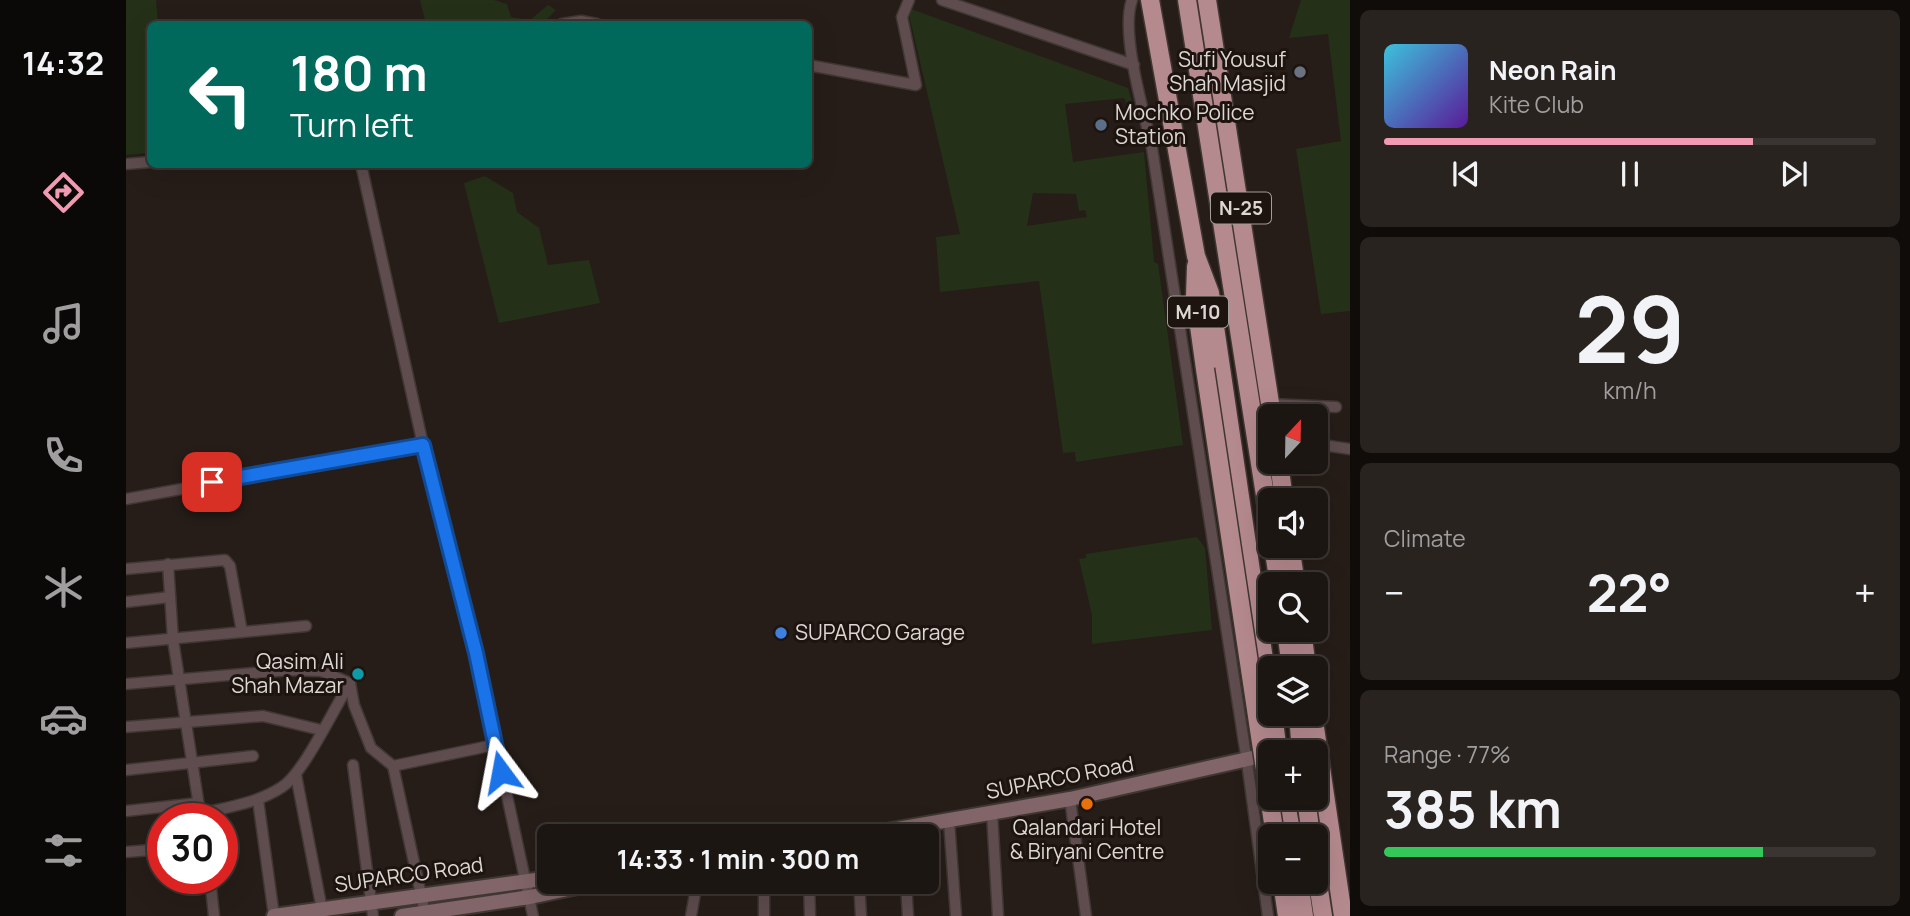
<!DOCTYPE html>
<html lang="en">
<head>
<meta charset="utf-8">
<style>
  :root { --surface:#1c1612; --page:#292320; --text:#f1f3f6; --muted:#a09f9f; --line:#3a3532; --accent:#f19ab2 }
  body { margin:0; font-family:Manrope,sans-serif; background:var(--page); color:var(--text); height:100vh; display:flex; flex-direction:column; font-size:26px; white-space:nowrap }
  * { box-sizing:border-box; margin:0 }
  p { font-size:23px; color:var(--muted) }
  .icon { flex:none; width:38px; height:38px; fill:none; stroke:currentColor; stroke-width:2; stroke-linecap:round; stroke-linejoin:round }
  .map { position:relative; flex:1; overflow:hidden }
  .sheet { display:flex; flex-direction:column; gap:10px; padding:10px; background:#0f0c0a; width:560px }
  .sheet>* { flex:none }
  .banner { position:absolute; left:21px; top:21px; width:665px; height:147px; border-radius:10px; box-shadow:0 7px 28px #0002,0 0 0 2px var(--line); background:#00695c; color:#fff; overflow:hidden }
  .needle { width:46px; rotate:22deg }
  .controls { position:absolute; left:1132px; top:404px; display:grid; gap:14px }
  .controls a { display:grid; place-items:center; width:70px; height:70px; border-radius:10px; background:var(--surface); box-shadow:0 7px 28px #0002,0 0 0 2px var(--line); font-size:35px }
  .speed { position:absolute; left:21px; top:803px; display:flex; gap:14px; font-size:35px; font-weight:700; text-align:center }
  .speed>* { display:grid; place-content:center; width:91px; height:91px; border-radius:50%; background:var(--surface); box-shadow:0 7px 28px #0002,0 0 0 2px var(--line); line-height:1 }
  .speed .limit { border:10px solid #d22; background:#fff; color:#111 }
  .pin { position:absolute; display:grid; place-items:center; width:60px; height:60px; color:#fff; margin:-30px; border-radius:14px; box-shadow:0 4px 10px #0006 }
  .me { position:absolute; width:77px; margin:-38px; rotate:347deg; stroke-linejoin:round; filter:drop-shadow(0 0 5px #0008) }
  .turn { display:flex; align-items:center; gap:24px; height:147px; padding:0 28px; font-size:32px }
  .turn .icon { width:91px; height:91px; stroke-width:2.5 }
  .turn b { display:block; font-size:49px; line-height:60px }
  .big { font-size:52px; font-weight:700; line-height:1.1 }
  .sheet .card { flex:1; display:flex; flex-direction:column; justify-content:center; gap:10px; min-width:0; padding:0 24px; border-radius:10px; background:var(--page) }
  .sheet .dial { align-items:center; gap:0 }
  .dial b { font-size:91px; line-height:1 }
  .song { display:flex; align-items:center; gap:21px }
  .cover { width:84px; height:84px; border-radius:10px; background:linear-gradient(135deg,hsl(190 70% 55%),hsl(270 70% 35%)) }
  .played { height:7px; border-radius:4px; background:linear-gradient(90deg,var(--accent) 75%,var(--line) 75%) }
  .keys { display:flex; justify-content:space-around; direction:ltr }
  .heat { display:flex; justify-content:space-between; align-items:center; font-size:38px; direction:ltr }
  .charge { height:10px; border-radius:5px; background:linear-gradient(90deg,#34c759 77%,var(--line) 0) }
  .trip { position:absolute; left:411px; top:824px; width:402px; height:70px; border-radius:10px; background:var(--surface); box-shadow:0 7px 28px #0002,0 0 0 2px var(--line); font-weight:700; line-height:70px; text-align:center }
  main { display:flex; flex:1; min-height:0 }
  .menu { display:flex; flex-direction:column; width:126px; justify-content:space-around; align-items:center; background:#0b0907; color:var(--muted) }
  .menu .icon { width:49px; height:49px }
  .menu .current { color:var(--accent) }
  .menu b { font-size:32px; color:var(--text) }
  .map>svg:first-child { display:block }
</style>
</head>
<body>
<main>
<nav class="menu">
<b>14:32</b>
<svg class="icon current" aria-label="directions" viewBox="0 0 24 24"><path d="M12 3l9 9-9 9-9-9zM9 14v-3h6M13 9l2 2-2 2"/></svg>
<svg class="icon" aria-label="music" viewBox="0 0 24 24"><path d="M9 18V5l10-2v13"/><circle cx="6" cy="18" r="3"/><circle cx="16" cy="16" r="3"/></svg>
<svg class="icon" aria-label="phone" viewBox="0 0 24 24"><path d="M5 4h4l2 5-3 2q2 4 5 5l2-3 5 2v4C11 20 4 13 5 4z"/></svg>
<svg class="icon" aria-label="climate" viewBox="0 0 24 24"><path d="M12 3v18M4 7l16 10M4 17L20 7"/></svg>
<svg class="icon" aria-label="car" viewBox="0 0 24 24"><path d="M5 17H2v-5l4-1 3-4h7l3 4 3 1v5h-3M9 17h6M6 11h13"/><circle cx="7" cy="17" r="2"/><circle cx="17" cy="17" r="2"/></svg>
<svg class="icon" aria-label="filters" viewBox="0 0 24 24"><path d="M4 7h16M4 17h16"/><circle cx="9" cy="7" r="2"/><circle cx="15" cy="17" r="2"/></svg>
</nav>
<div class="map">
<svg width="1224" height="916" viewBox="0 0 1224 916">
  <rect width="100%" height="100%" fill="#261d18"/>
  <g fill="#243118" fill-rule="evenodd">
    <polygon points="0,0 30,0 32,24 24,24 24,153 0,155"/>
    <polygon points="294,0 368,0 381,4 385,17 404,20 422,5 430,10 416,24 300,24"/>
    <polygon points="1175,0 1224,0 1224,311 1195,314 1170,149 1215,141 1202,34 1163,38"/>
    <path d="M785,9L1002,88L1007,105L1002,106L998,98L939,104L947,162L1018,152L1028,262L1032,264L1057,445L950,462L949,452L937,453L913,281L814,292L810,237L834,234L782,10ZM907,193L950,194L953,211L959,210L961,217L901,226Z"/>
    <polygon points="359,176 387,193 391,212 413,228 422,265 463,260 474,303 373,323 338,183"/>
    <polygon points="1071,537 1079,548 1086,630 966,644 966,615 953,559 960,558 960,554"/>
  </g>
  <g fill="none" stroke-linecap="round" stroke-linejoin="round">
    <defs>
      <g id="street">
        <polyline points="816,0 1008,65"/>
        <path d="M1006,0C994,33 1018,112 1026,148L1121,762L1142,916"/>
        <polyline points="436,24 455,21 471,24"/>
        <polyline points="682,65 790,85 776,17 783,0"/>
        <polyline points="0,164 24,162"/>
        <polyline points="235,164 297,445 350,652 407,916"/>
        <polyline points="1144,404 1210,407"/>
        <polyline points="1190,444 1224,449"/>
        <polyline points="0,499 297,445"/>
        <polyline points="42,564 47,640 75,819"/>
        <polyline points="0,569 99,560 104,566 116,632"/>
        <polyline points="0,602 44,597"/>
        <polyline points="0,643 180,626"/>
        <polyline points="224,683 228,705 245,748 267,766 299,913"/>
        <polyline points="0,684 163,670 195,671 224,683"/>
        <polyline points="0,727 137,716 195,730"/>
        <polyline points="227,765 247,916"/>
        <polyline points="267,766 368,745"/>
        <polyline points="0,770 127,756"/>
        <polyline points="170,775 197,915"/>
        <polyline points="944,799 960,916"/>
        <polyline points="132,800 148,916"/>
        <polyline points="0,811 72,803"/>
        <polyline points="866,813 872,916"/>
        <path d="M74,814C102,807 132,803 156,787C178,773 208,708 224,683"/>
        <polyline points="823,821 830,916"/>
        <polyline points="0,852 37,849"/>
        <polyline points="84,878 88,916"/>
        <polyline points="638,882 638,916"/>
        <polyline points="683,882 684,916"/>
        <polyline points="733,882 735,916"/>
        <polyline points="780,882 782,916"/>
        <polyline points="565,916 571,882"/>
      </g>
      <g id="secondary">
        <polyline points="731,836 944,799 1144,754"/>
        <polyline points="148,916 424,878"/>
        <polyline points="276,916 404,897 475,882"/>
      </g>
      <g id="highway">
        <polyline points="1024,0 1070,256 1084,293 1144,700"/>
        <polyline points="1061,0 1144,527"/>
        <polyline points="1081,0 1146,416"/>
        <polyline points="1070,266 1069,297 1079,369"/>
        <polyline points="1153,462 1158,500"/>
        <polyline points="1147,546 1153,584"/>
        <polyline points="1164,546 1170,584"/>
        <polyline points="1160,630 1165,668"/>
        <polyline points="1176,630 1181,668"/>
        <polyline points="1172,714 1175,752"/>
        <polyline points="1187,714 1217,916"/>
        <polyline points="1159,798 1166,836"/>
        <polyline points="1180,798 1185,836"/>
        <polyline points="1190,870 1197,916"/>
        <polyline points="1156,882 1161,916"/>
        <polyline points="1173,882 1178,916"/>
      </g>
    </defs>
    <use href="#street" stroke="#403732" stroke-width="13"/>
    <use href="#secondary" stroke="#403732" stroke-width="18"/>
    <use href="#highway" stroke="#403732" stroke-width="21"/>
    <use href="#street" stroke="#5e4c4e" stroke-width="10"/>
    <use href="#secondary" stroke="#816568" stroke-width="14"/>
    <use href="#highway" stroke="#b58a8f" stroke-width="18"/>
    <defs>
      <g id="highway-bridge">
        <polyline points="1079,369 1149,836"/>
        <polyline points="1147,714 1152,752"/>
      </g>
    </defs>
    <use href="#highway-bridge" stroke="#403732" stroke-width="21" stroke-linecap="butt"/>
    <use href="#highway-bridge" stroke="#b58a8f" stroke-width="18"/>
  </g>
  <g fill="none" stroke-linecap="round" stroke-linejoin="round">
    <defs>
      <polyline id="route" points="86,482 297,445 350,653 375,772"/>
    </defs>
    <use href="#route" stroke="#114b97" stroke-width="18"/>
    <use href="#route" stroke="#1a73e8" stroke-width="12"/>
  </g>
  <circle fill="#6b7280" stroke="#1d140f" stroke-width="2.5" cx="1174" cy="72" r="7"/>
  <circle fill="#5c6f8a" stroke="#1d140f" stroke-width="2.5" cx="975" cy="125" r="7"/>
  <circle fill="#3f7fe0" stroke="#1d140f" stroke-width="2.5" cx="655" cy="633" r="7"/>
  <circle fill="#0f9aa8" stroke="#1d140f" stroke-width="2.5" cx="232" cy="674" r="7"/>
  <circle fill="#e8710a" stroke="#1d140f" stroke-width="2.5" cx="961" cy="804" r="7"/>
  <g text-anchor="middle" stroke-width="6" stroke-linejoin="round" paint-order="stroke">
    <g fill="#1d140f" stroke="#a39c98" stroke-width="2">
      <rect x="1085" y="192.5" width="60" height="31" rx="5"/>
      <rect x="1042" y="296.5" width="60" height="31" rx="5"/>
    </g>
    <g font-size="19" font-weight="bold" fill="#ddd7d3">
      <text x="1115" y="215">N-25</text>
      <text x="1072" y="319">M-10</text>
    </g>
    <g font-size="21" fill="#ddd7d3" stroke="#1d140f" text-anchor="end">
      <text x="1160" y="67">Sufi Yousuf<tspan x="1160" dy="24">Shah Masjid</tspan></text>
      <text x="989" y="120" text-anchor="start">Mochko Police<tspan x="989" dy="24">Station</tspan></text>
      <text x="669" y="640" text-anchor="start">SUPARCO Garage</text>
      <text x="218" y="669">Qasim Ali<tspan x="218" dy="24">Shah Mazar</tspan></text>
      <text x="961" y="835" text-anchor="middle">Qalandari Hotel<tspan x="961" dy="24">&amp; Biryani Centre</tspan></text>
    </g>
    <g font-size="21" fill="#ddd7d3" stroke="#1d140f">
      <text transform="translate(934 778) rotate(-11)" y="7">SUPARCO Road</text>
      <text transform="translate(283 875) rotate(-8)" y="7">SUPARCO Road</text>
    </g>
  </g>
</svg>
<div class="controls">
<a><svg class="needle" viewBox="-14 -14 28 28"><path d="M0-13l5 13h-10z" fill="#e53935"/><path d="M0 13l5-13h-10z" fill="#a09f9f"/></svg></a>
<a><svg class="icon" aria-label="sound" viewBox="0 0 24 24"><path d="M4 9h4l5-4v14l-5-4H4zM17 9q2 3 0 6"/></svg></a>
<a><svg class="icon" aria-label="search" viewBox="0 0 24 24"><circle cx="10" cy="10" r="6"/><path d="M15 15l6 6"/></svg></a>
<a><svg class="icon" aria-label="layers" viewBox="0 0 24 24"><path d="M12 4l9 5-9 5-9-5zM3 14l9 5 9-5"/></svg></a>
<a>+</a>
<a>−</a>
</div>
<div class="speed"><div class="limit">30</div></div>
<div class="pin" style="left:86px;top:482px;background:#d93025"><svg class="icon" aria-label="arrive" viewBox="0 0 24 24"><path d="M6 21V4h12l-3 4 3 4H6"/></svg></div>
<svg class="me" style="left:375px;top:772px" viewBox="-20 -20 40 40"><path d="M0-17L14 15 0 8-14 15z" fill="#1a73e8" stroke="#fff" stroke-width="4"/></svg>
<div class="trip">14:33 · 1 min · 300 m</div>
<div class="banner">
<div class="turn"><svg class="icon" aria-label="left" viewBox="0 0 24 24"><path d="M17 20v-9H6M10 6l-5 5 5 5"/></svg><div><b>180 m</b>Turn left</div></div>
</div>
</div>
<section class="sheet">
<div class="card">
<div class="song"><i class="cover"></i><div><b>Neon Rain</b><p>Kite Club</p></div></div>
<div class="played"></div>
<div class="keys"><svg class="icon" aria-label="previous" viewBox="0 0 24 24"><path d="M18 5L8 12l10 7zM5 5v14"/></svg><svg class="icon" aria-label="pause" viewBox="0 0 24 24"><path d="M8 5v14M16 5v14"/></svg><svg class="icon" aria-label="next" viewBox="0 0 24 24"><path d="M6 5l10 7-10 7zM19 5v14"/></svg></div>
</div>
<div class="card dial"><b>29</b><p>km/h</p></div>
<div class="card"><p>Climate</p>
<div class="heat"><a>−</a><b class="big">22°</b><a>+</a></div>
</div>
<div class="card"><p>Range · 77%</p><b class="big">385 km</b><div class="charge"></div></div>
</section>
</main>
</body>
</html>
